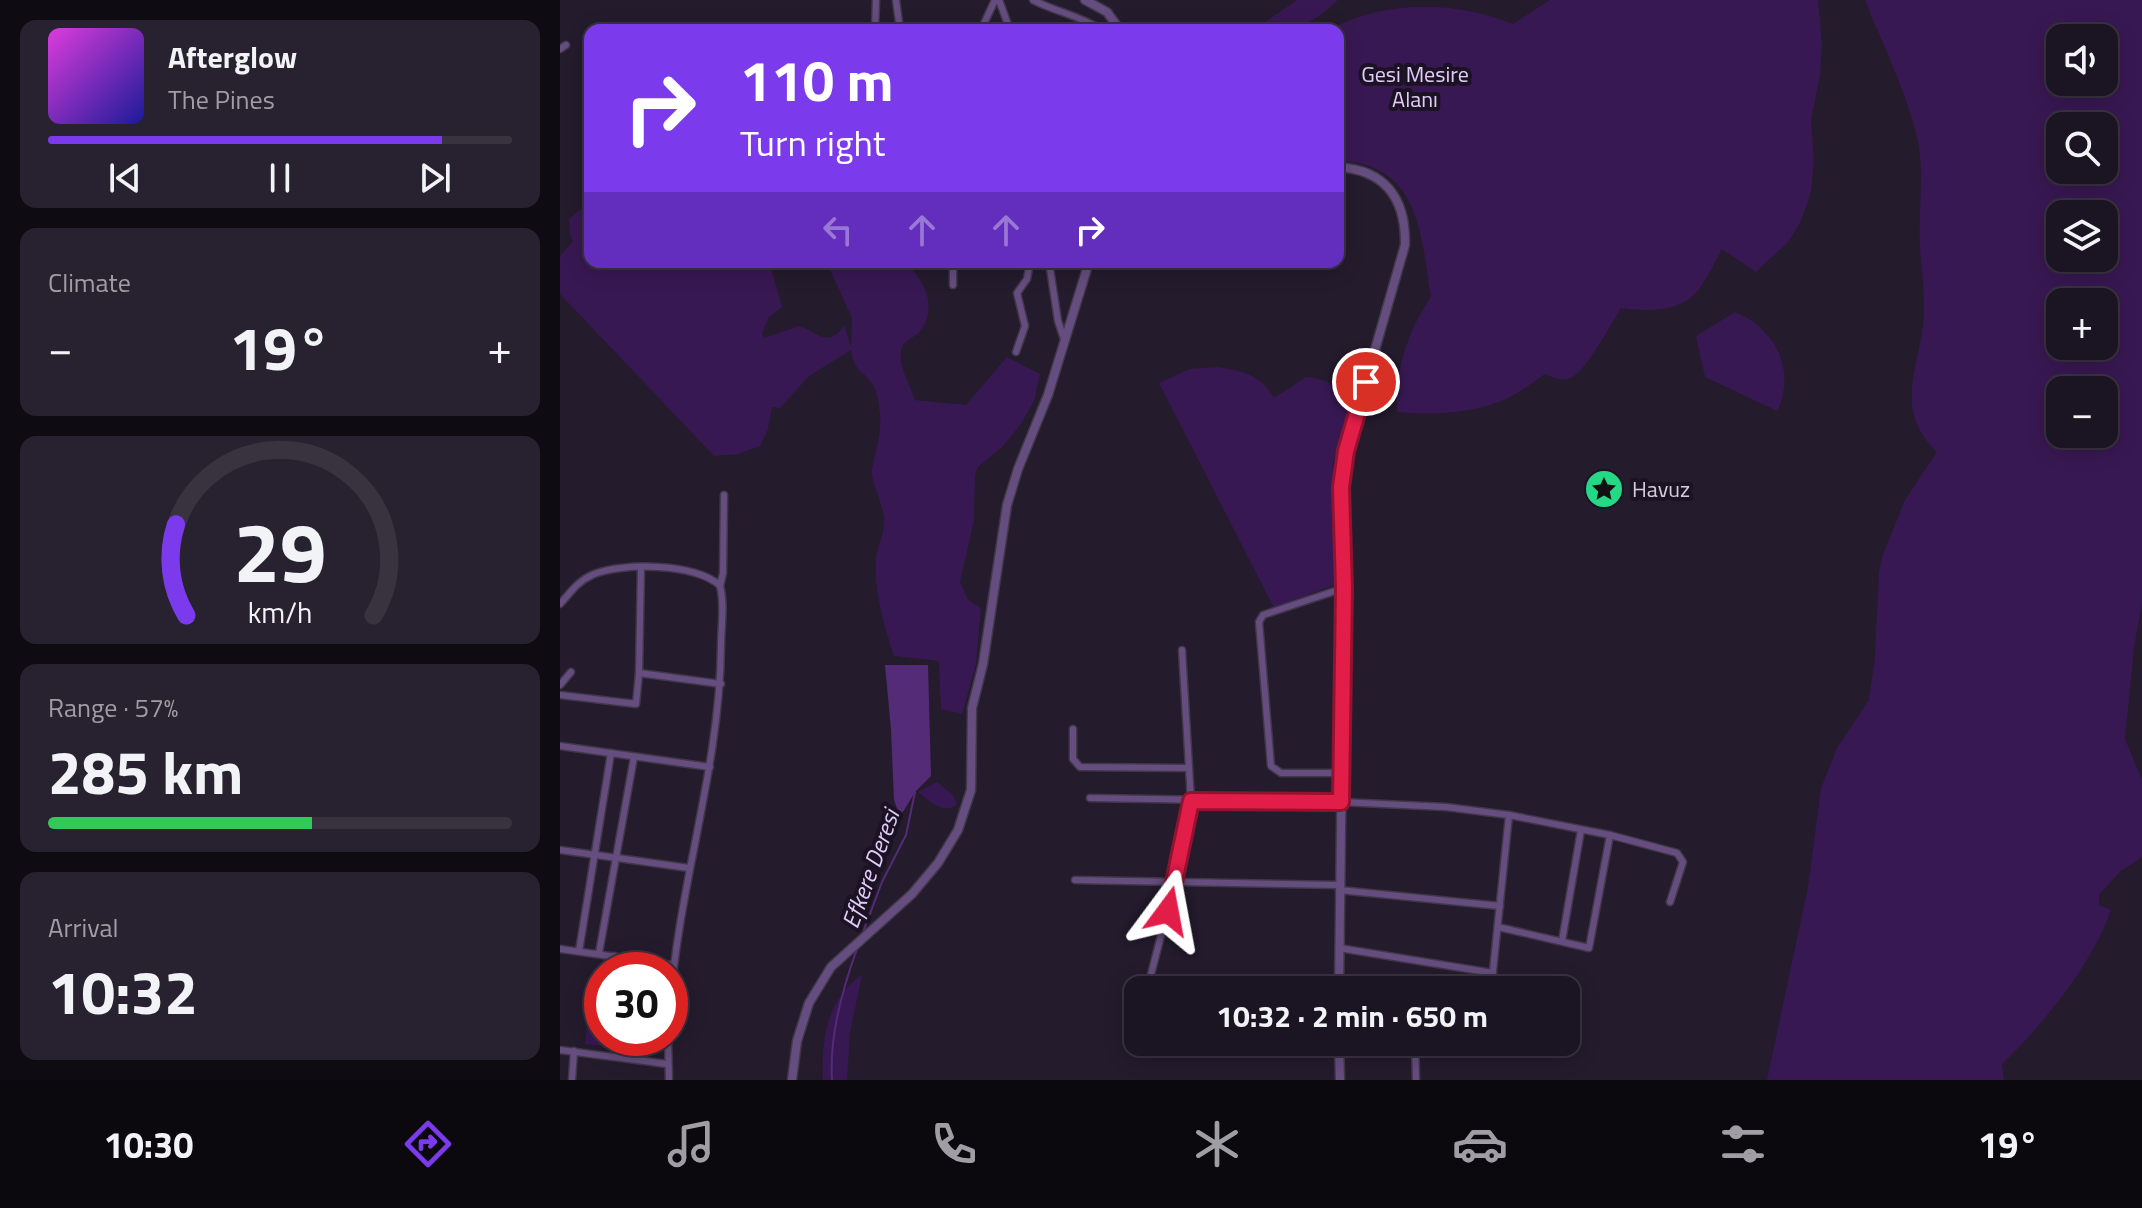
<!DOCTYPE html>
<html lang="en">
<head>
<meta charset="utf-8">
<style>
  :root { --surface:#1b1422; --page:#28212f; --text:#f1f3f6; --muted:#a09ea5; --line:#393340; --accent:#7c3aed }
  body { margin:0; font-family:"Titillium Web",sans-serif; background:var(--page); color:var(--text); height:100vh; display:flex; flex-direction:column; font-size:30px; white-space:nowrap }
  * { box-sizing:border-box; margin:0 }
  p { font-size:26px; color:var(--muted) }
  .icon { flex:none; width:44px; height:44px; fill:none; stroke:currentColor; stroke-width:2; stroke-linecap:round; stroke-linejoin:round }
  .map { position:relative; flex:1; overflow:hidden }
  .details { display:flex; flex-direction:column; gap:20px; padding:20px; background:#0f0b13; width:560px }
  .details>* { flex:none }
  .top-card { position:absolute; left:24px; top:24px; width:760px; height:244px; border-radius:16px; box-shadow:0 4px 20px #0003,0 0 0 2px var(--line); background:#7c3aed; color:#fff; overflow:hidden }
  .fabs { position:absolute; left:1486px; top:24px; display:grid; gap:16px }
  .fabs a { display:grid; place-items:center; width:72px; height:72px; border-radius:16px; background:var(--surface); box-shadow:0 4px 20px #0003,0 0 0 2px var(--line); font-size:40px }
  .speed { position:absolute; left:24px; top:952px; display:flex; gap:16px; font-size:40px; font-weight:700; text-align:center }
  .speed>* { display:grid; place-content:center; width:104px; height:104px; border-radius:50%; background:var(--surface); box-shadow:0 4px 20px #0003,0 0 0 2px var(--line); line-height:1 }
  .speed .limit { border:12px solid #d22; background:#fff; color:#111 }
  .pin { position:absolute; display:grid; place-items:center; width:68px; height:68px; color:#fff; margin:-34px; border:4px solid #fff; border-radius:50%; box-shadow:0 2px 8px #0007 }
  .me { position:absolute; width:88px; margin:-44px; rotate:13deg; stroke-linejoin:round; filter:drop-shadow(0 0 6px #0008) }
  .turn { display:flex; align-items:center; gap:28px; height:168px; padding:0 24px; font-size:36px }
  .turn .icon { width:104px; height:104px; stroke-width:2.5 }
  .turn b { display:block; font-size:56px; line-height:68px }
  .lanes { display:flex; align-items:center; height:76px; padding:0 24px; background:#0003; justify-content:center; gap:40px; direction:ltr }
  .lanes .off { opacity:.35 }
  .big { font-size:60px; font-weight:700; line-height:1.1 }
  .details .widget { flex:1; display:flex; flex-direction:column; justify-content:center; gap:12px; min-width:0; padding:0 28px; border-radius:16px; background:var(--page) }
  .details .dial { align-items:center; gap:0 }
  .dial svg { height:208px; overflow:visible; fill:none; stroke:var(--line); stroke-width:7; stroke-linecap:round; text-anchor:middle }
  .dial text { fill:var(--text); stroke:none }
  .song { display:flex; align-items:center; gap:24px }
  .cover { width:96px; height:96px; border-radius:12px; background:linear-gradient(135deg,hsl(300 70% 55%),hsl(240 70% 35%)) }
  .played { height:8px; border-radius:4px; background:linear-gradient(90deg,var(--accent) 85%,var(--line) 85%) }
  .keys { display:flex; justify-content:space-around; direction:ltr }
  .heat { display:flex; justify-content:space-between; align-items:center; font-size:44px; direction:ltr }
  .charge { height:12px; border-radius:6px; background:linear-gradient(90deg,#34c759 57%,var(--line) 0) }
  .trip { position:absolute; left:564px; top:976px; width:456px; height:80px; border-radius:16px; background:var(--surface); box-shadow:0 4px 20px #0003,0 0 0 2px var(--line); font-weight:700; line-height:80px; text-align:center }
  .menu { display:flex; height:128px; justify-content:space-around; align-items:center; background:#0b080e; color:var(--muted) }
  .menu .icon { width:56px; height:56px }
  .menu .on { color:var(--accent) }
  .menu b { font-size:36px; color:var(--text) }
  main { display:flex; flex:1; min-height:0 }
  .map>svg:first-child { display:block }
</style>
</head>
<body>
<main>
<section class="details">
<div class="widget">
<div class="song"><i class="cover"></i><div><b>Afterglow</b><p>The Pines</p></div></div>
<div class="played"></div>
<div class="keys"><svg class="icon" aria-label="previous" viewBox="0 0 24 24"><path d="M18 5L8 12l10 7zM5 5v14"/></svg><svg class="icon" aria-label="pause" viewBox="0 0 24 24"><path d="M8 5v14M16 5v14"/></svg><svg class="icon" aria-label="next" viewBox="0 0 24 24"><path d="M6 5l10 7-10 7zM19 5v14"/></svg></div>
</div>
<div class="widget"><p>Climate</p>
<div class="heat"><a>−</a><b class="big">19°</b><a>+</a></div>
</div>
<div class="widget dial"><svg viewBox="0 0 100 80">
<path d="M14 69A42 42 0 1 1 86 69"/>
<path d="M14 69A42 42 0 0 1 10 34" stroke="#7c3aed"/>
<text x="50" y="56" font-size="32" font-weight="700">29</text>
<text x="50" y="72" font-size="11">km/h</text>
</svg></div>
<div class="widget"><p>Range · 57%</p><b class="big">285 km</b><div class="charge"></div></div>
<div class="widget"><p>Arrival</p><b class="big">10:32</b></div>
</section>
<div class="map">
<svg width="1582" height="1080" viewBox="0 0 1582 1080">
  <rect width="100%" height="100%" fill="#241b2d"/>
  <g fill="#381852" fill-rule="evenodd">
    <path d="M737,0H778C750,26 737,30 700,30L699,26Z"/>
    <path d="M990,0H1258L1262,46L1260,75L1251,120L1254,161L1251,192L1240,223L1228,242L1196,272L1162,249C1155,262 1148,277 1139,289C1123,312 1086,312 1061,308C1051,324 1028,367 1014,376C1004,382 994,379 985,374C973,382 961,392 948,398C916,414 872,415 837,412C835,370 847,332 871,297C863,251 862,184 809,166C800,162 788,162 778,160V30H768C825,0 893,0 953,24Z"/>
    <path d="M1305,0H1582V602L1574,648L1565,739L1582,780V856C1575,864 1566,866 1559,873C1552,879 1547,888 1539,894V905L1551,910C1533,963 1483,1025 1442,1064L1444,1080H1207L1248,887L1261,788L1277,748L1309,700L1315,658L1319,572L1322,557L1345,500L1377,452C1331,408 1361,367 1364,314C1365,292 1361,270 1360,247C1358,211 1365,173 1357,137C1346,91 1323,45 1305,0ZM1500,38H1544V82H1500ZM1500,126H1544V170H1500ZM1500,214H1544V258H1500ZM1500,302H1544V346H1500ZM1500,390H1544V434H1500Z"/>
    <path d="M30,201V262H209L222,307L209,317L202,333L204,338L239,326C257,331 268,350 284,325L291,347L292,318L268,265L269,262L344,263C364,277 378,307 361,330C355,339 343,338 341,352C338,365 351,387 355,400L406,405L447,357L480,374L474,401L460,425L444,445L418,467L415,475L414,520L400,582L408,600L421,608L416,664L402,714L381,709L379,661L334,656C324,626 314,591 316,559C317,544 326,533 324,517C323,504 310,479 312,470C315,451 322,435 320,415C319,406 318,393 313,385C304,370 294,373 291,350L249,376L220,408L212,407L208,429L200,446L178,454L154,456L0,294V256L13,241L10,235L9,219Z"/>
    <path d="M1175,312C1215,328 1237,371 1217,411L1145,377L1136,336Z"/>
    <path d="M656,367C682,370 701,375 714,398L746,377C767,378 782,388 790,408L773,462L776,584L714,608L599,383L630,369Z"/>
    <path d="M377,782L393,795L397,804C383,816 370,801 358,792Z"/>
    <path d="M302,975L290,1033L287,1080H263C261,1040 267,998 302,975Z"/>
    <polygon points="28,1015 42,1016 44,1046 25,1044"/>
  </g>
  <polygon fill="#542b76" points="325,665 368,665 371,776 355,792 340,817 334,800 331,730"/>
  <g fill="none" stroke-linecap="round" stroke-linejoin="round">
    <g stroke="#542b76" stroke-width="2">
      <polyline points="302,935 322,882 346,835 355,792"/>
      <path d="M272,1080C269,1036 282,990 297,949"/>
    </g>
    <defs>
      <g id="minor">
        <polyline points="336,0 340,30"/>
        <polyline points="439,0 450,30"/>
        <path d="M473,0C496,12 521,16 542,30"/>
        <polyline points="315,30 316,0"/>
        <polyline points="421,30 435,0"/>
        <polyline points="0,49 6,45"/>
        <polyline points="489,262 498,321 504,339"/>
        <polyline points="393,285 393,262"/>
        <polyline points="456,352 465,326 457,293 467,279 470,262"/>
        <path d="M0,604C10,593 18,581 32,575C60,562 138,563 160,586"/>
        <polyline points="79,673 161,684"/>
        <polyline points="0,685 11,672"/>
        <polyline points="0,695 76,704 79,673 81,568"/>
        <polyline points="513,729 513,759 520,767 629,768"/>
        <polyline points="0,746 150,767"/>
        <polyline points="780,773 721,773 711,766 699,622 703,615 784,588"/>
        <polyline points="530,798 781,802 886,807 949,815 1050,835 1117,853 1123,862 1110,902"/>
        <polyline points="0,850 129,868"/>
        <polyline points="515,880 779,885"/>
        <polyline points="779,890 940,906"/>
        <polyline points="938,927 1029,948 1050,835"/>
        <polyline points="1002,941 1021,830"/>
        <polyline points="779,948 933,973"/>
        <polyline points="0,949 113,965"/>
        <polyline points="19,951 51,753"/>
        <polyline points="39,953 74,757"/>
        <polyline points="54,956 54,970"/>
        <polyline points="587,990 615,881 631,801 622,650"/>
        <polyline points="931,990 949,815"/>
        <path d="M110,1008C118,886 160,769 161,646C161,627 165,604 160,586L163,573L164,495"/>
        <polyline points="574,1037 578,1024"/>
        <polyline points="108,1038 109,1080"/>
        <polyline points="855,1042 856,1080"/>
        <polyline points="0,1050 107,1064"/>
        <polyline points="12,1080 14,1051"/>
      </g>
      <g id="tertiary">
        <polyline points="525,0 547,12 560,30"/>
        <path d="M778,167C826,170 846,199 845,245L786,451L781,487L784,588L779,990"/>
        <polyline points="779,1042 780,1080"/>
        <polyline points="232,1080 237,1041 249,1003 271,967 352,894 378,863 398,830 411,790 412,708 423,664 447,505 458,469 488,395 529,262"/>
      </g>
    </defs>
    <use href="#minor" stroke="#403849" stroke-width="9"/>
    <use href="#tertiary" stroke="#403849" stroke-width="11"/>
    <use href="#minor" stroke="#664d7f" stroke-width="6"/>
    <use href="#tertiary" stroke="#664d7f" stroke-width="8"/>
  </g>
  <g fill="none" stroke-linecap="round" stroke-linejoin="round">
    <defs>
      <polyline id="route" points="608,911 631,801 781,802 784,588 781,487 786,451 806,382"/>
    </defs>
    <use href="#route" stroke="#92132f" stroke-width="20"/>
    <use href="#route" stroke="#e11d48" stroke-width="14"/>
  </g>
  <defs>
    <symbol id="sight-disc" viewBox="-11 -11 22 22"><circle r="9.5" fill="#25d886" stroke="#1b1223"/><path d="M0-6L1.8-2.2L6-1.7L2.9 1.2L3.7 5.4L0 3.3L-3.7 5.4L-2.9 1.2L-6-1.7L-1.8-2.2Z" fill="#111"/></symbol>
  </defs>
  <g fill-rule="evenodd">
    <use href="#sight-disc" x="1022" y="467" width="44" height="44"/>
  </g>
  <g text-anchor="middle" stroke-width="8" stroke-linejoin="round" paint-order="stroke">
    <g font-size="22" fill="#e0ccf7" stroke="#1b1223">
      <text x="855" y="82">Gesi Mesire<tspan x="855" dy="25">Alanı</tspan></text>
    </g>
    <g font-size="22" fill="#d4ceda" stroke="#1b1223" text-anchor="start">
      <text x="1072" y="497">Havuz</text>
    </g>
    <g font-size="24" font-style="italic" fill="#e1cdf8" stroke="#1b1223">
      <text transform="translate(311 869) rotate(-70)" y="8">Efkere Deresi</text>
    </g>
  </g>
</svg>
<div class="fabs">
<a><svg class="icon" aria-label="sound" viewBox="0 0 24 24"><path d="M4 9h4l5-4v14l-5-4H4zM17 9q2 3 0 6"/></svg></a>
<a><svg class="icon" aria-label="search" viewBox="0 0 24 24"><circle cx="10" cy="10" r="6"/><path d="M15 15l6 6"/></svg></a>
<a><svg class="icon" aria-label="layers" viewBox="0 0 24 24"><path d="M12 4l9 5-9 5-9-5zM3 14l9 5 9-5"/></svg></a>
<a>+</a>
<a>−</a>
</div>
<div class="speed"><div class="limit">30</div></div>
<div class="pin" style="left:806px;top:382px;background:#d93025"><svg class="icon" aria-label="arrive" viewBox="0 0 24 24"><path d="M6 21V4h12l-3 4 3 4H6"/></svg></div>
<svg class="me" style="left:608px;top:911px" viewBox="-20 -20 40 40"><path d="M0-17L14 15 0 8-14 15z" fill="#e11d48" stroke="#fff" stroke-width="4"/></svg>
<div class="trip">10:32 · 2 min · 650 m</div>
<div class="top-card">
<div class="turn"><svg class="icon" aria-label="right" viewBox="0 0 24 24"><path d="M7 20v-9h11M14 6l5 5-5 5"/></svg><div><b>110 m</b>Turn right</div></div>
<div class="lanes"><svg class="icon off" aria-label="left" viewBox="0 0 24 24"><path d="M17 20v-9H6M10 6l-5 5 5 5"/></svg><svg class="icon off" aria-label="ahead" viewBox="0 0 24 24"><path d="M12 20V5M6 11l6-6 6 6"/></svg><svg class="icon off" aria-label="ahead" viewBox="0 0 24 24"><path d="M12 20V5M6 11l6-6 6 6"/></svg><svg class="icon" aria-label="right" viewBox="0 0 24 24"><path d="M7 20v-9h11M14 6l5 5-5 5"/></svg></div>
</div>
</div>
</main>
<nav class="menu">
<b>10:30</b>
<svg class="icon on" aria-label="directions" viewBox="0 0 24 24"><path d="M12 3l9 9-9 9-9-9zM9 14v-3h6M13 9l2 2-2 2"/></svg>
<svg class="icon" aria-label="music" viewBox="0 0 24 24"><path d="M9 18V5l10-2v13"/><circle cx="6" cy="18" r="3"/><circle cx="16" cy="16" r="3"/></svg>
<svg class="icon" aria-label="phone" viewBox="0 0 24 24"><path d="M5 4h4l2 5-3 2q2 4 5 5l2-3 5 2v4C11 20 4 13 5 4z"/></svg>
<svg class="icon" aria-label="climate" viewBox="0 0 24 24"><path d="M12 3v18M4 7l16 10M4 17L20 7"/></svg>
<svg class="icon" aria-label="car" viewBox="0 0 24 24"><path d="M5 17H2v-5l4-1 3-4h7l3 4 3 1v5h-3M9 17h6M6 11h13"/><circle cx="7" cy="17" r="2"/><circle cx="17" cy="17" r="2"/></svg>
<svg class="icon" aria-label="filters" viewBox="0 0 24 24"><path d="M4 7h16M4 17h16"/><circle cx="9" cy="7" r="2"/><circle cx="15" cy="17" r="2"/></svg>
<b>19°</b>
</nav>
</body>
</html>
